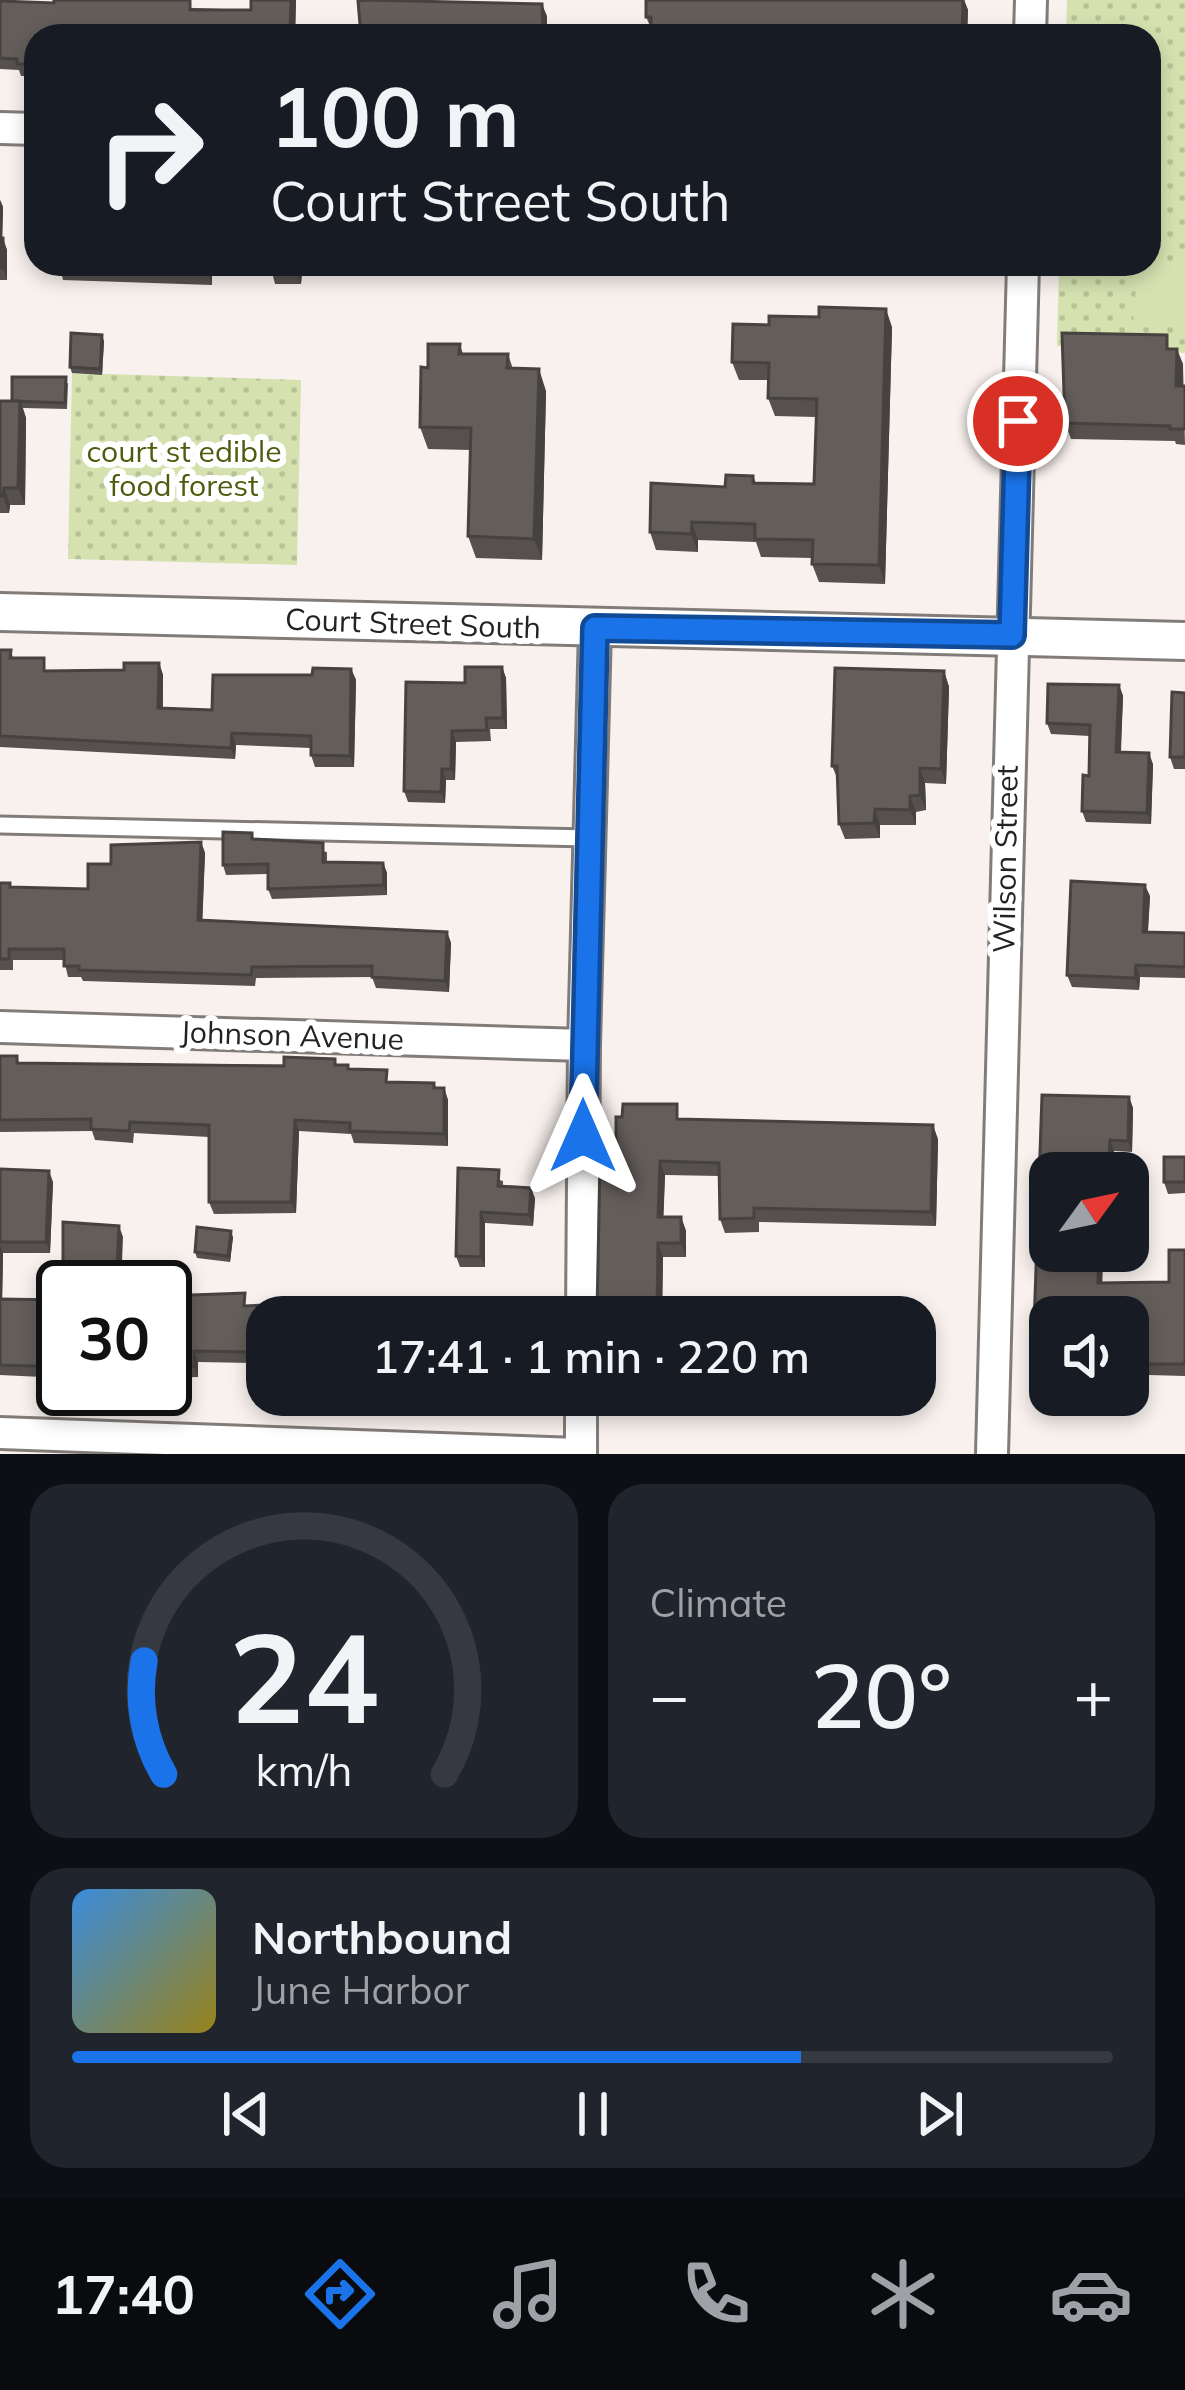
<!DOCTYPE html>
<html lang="en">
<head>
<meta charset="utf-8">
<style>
  :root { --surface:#171b24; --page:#20242c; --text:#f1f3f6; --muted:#9ea1a6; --line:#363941; --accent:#1a73e8 }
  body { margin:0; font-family:Mulish,sans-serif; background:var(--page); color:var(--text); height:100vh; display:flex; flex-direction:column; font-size:45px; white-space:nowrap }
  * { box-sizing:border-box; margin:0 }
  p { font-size:39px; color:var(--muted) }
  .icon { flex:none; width:66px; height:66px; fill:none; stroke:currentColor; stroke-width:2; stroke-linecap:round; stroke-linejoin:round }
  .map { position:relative; height:1454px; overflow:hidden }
  .drawer { display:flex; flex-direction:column; gap:30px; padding:30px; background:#0d0f14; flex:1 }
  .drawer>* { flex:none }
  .top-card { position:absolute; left:24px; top:24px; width:1137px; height:252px; border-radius:36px; box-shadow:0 6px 18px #0003; background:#171b24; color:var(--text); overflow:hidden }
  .needle { width:78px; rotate:57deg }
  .tools { position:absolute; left:1029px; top:1152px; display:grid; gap:24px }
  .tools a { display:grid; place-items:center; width:120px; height:120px; border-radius:24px; background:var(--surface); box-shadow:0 6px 18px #0003; font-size:60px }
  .speed { position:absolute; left:36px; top:1260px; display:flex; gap:24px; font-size:60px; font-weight:700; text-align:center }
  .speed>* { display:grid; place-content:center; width:156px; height:156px; border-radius:50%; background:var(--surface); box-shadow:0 6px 18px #0003; line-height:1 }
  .speed .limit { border:6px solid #111; border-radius:18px; background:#fff; color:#111 }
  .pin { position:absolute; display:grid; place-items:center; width:102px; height:102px; color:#fff; margin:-51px; border:6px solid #fff; border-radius:50%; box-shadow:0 3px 12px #0007 }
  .me { position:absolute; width:132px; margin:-66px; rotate:0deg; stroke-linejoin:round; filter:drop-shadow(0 0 9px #0008) }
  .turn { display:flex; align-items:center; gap:42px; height:252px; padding:0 48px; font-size:54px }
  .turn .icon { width:156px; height:156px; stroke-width:2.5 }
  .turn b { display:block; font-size:84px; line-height:102px }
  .big { font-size:90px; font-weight:600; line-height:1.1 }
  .drawer .widget { flex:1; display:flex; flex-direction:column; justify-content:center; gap:18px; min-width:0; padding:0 42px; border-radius:36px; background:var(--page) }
  .drawer .dial { align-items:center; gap:0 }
  .dial svg { height:312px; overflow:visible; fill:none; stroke:var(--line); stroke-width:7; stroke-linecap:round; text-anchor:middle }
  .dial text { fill:var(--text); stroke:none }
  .song { display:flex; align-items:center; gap:36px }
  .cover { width:144px; height:144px; border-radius:18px; background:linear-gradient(135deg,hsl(210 70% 55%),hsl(50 70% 35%)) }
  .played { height:12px; border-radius:6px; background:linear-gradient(90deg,var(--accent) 70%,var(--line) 70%) }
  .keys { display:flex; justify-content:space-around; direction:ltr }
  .heat { display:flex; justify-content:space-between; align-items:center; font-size:66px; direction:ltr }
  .drawer .tiles { flex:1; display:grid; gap:30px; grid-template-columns:1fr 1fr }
  .widget:last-child { grid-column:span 2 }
  .trip { position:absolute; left:246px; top:1296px; width:690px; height:120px; border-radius:36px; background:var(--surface); box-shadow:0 6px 18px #0003; font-weight:600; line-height:120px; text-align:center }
  .menu { display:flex; height:192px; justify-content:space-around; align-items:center; background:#090b0e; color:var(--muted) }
  .menu .icon { width:84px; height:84px }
  .menu .on { color:var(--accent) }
  .menu b { font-size:54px; color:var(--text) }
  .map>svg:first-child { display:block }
</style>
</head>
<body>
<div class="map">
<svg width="1185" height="1454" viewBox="0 0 1185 1454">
  <defs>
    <pattern id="green-dots" width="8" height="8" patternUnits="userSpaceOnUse" patternTransform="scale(3)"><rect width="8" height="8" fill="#d5e2b0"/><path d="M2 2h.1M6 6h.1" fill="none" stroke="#b7c297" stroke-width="1.8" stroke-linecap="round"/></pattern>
  </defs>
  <rect width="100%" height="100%" fill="#f8f1ee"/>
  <g fill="url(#green-dots)">
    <polygon points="1067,0 1185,0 1185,353 1057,346 1059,264 1149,264 1149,36 1066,36"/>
    <polygon points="72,373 301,380 297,565 68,559"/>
  </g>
  <polygon fill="#d5e2b0" points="1138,264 1185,266 1185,325 1133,323"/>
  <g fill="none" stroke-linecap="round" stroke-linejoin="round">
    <defs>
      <polyline id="service" points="0,825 589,838"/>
      <g id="minor">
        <polyline points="1030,36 1031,0"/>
        <polyline points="0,128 36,129"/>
        <polyline points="0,1027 584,1045"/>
        <polyline points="582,1317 584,1045 595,629"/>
        <polyline points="0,1433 577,1454"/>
        <polyline points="581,1454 581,1395"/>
        <polyline points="992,1454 1023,264"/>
      </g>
      <polyline id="tertiary" points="0,612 1185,641"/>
    </defs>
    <use href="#service" stroke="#827c79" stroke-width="21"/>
    <use href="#minor" stroke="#827c79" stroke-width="36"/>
    <use href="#tertiary" stroke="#827c79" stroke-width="42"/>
    <use href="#service" stroke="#fff" stroke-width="15"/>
    <use href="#minor" stroke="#fff" stroke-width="30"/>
    <use href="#tertiary" stroke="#fff" stroke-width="36"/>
  </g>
  <g fill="#56514e">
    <polygon points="296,0 295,36 36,36 36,76 21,76 19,70 0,69 0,1 251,10"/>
    <polygon points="964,0 968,10 967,36 651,36 651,28 646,17"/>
    <polygon points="0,200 3,207 2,238 7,250 7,280 0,280"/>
    <polygon points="59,264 318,264 317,271 302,271 301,284 275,284 271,268 212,268 212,285 63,280"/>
    <polygon points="892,327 885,584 819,582 812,564 813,558 761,557 756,542 698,540 698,552 656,550 650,532 725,487 753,476 756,483 814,484 816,417 775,416 768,398 769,380 739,380 732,362"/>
    <polygon points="104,341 102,375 72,373 70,367"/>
    <polygon points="460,344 463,354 508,354 513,369 546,391 542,560 476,558 468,536 470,450 428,449 420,427 428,368"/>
    <polygon points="1171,349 1183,364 1185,445 1176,444 1175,441 1071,439 1065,423"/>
    <polygon points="68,383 67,409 23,408 26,418 25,505 10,505 9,513 0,513 0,401 12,401"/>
    <polygon points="0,650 11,650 13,658 49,671 124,670 159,663 163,675 163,708 212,710 312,675 351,669 356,680 354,767 315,767 311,755 311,748 236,745 235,759 0,747"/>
    <polygon points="502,667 506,678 507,729 490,729 491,741 456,742 455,780 446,780 445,803 408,802 404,791 465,683"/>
    <polygon points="944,671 949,687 946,784 925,783 926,810 916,812 916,825 880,825 880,838 845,839 839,824 838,780 832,766"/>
    <polygon points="1119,685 1123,696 1121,752 1153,764 1151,824 1086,822 1082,811 1089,776 1090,736 1051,734 1047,723"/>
    <polygon points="1185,693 1185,769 1174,769 1170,757"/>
    <polygon points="252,833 254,839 327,852 327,862 383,863 387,873 387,895 272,899 268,889 268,874 226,875 223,865"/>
    <polygon points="201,842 205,853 202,921 447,932 451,943 449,992 376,988 372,977 256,978 255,986 83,981 81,977 68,977 64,960 13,960 13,970 0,970 0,883 10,883 11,887 88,889 111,864"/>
    <polygon points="1150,896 1148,932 1185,933 1185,978 1140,977 1139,990 1072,987 1067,975"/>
    <polygon points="0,1056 17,1056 19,1063 348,1065 349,1069 391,1082 434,1083 436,1088 444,1088 448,1100 448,1146 354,1143 351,1134 299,1131 296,1213 214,1214 209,1202 209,1137 134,1133 133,1143 95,1140 92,1131 0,1132"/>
    <polygon points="1042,1095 1129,1097 1133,1108 1132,1152 1114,1151 1113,1173 1050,1173 1050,1251 1103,1251 1102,1283 1169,1282 1169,1250 1185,1250 1185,1376 1149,1375 1149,1385 1128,1384 1128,1317 1050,1317 1050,1338 1038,1337 1034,1326"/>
    <polygon points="622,1117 682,1119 938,1139 936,1226 759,1222 759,1232 725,1233 720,1219 719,1176 665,1175 663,1217 681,1217 686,1231 686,1257 663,1257 662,1313 685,1314 686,1317 590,1317 597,1313"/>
    <polygon points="1185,1157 1185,1193 1168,1194 1164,1182"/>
    <polygon points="458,1168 503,1181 503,1186 535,1198 533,1226 485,1223 485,1267 460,1267 456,1256"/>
    <polygon points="0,1169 53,1182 50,1253 3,1253 2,1299 63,1300 63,1378 0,1375"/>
    <polygon points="233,1237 230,1262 197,1258 195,1252"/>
    <polygon points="165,1296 249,1306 267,1317 267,1376 257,1376 253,1363 198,1362 198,1377 165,1378"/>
    <polygon points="474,1395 532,1395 532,1400"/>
  </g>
  <g fill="#464240">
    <polygon points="291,0 296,0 295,36 290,36"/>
    <polygon points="964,0 968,10 967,36 962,36"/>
    <polygon points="542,4 547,16 547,36 543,36"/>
    <polygon points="0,200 3,207 2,250 0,244"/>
    <polygon points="3,238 7,250 7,280 3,268"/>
    <polygon points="208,264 211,264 212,268 212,285 208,273"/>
    <polygon points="297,264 299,264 302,271 301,284 297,273"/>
    <polygon points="886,309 892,327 885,584 879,565"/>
    <polygon points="102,335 104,341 102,375 100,369"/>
    <polygon points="1177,349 1183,364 1182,401 1176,386"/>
    <polygon points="539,369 546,391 542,560 534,539"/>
    <polygon points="20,401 26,418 25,505 18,488"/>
    <polygon points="4,488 10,505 9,513 3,496"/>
    <polygon points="692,522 698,540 698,552 691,534"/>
    <polygon points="159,663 163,675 162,719 158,708"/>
    <polygon points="502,667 506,678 507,729 503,718"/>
    <polygon points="351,669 356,680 354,767 350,756"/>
    <polygon points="944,671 949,687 946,784 941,769"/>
    <polygon points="1119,685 1123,696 1120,763 1116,752"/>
    <polygon points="452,731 456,742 455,780 451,769"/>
    <polygon points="232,733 236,745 235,759 231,748"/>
    <polygon points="1149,753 1153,764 1151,824 1147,813"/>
    <polygon points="920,768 925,783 926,810 920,795"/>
    <polygon points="442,769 446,780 445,803 441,792"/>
    <polygon points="910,796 916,812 916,825 910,810"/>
    <polygon points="875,809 880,825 880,838 874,823"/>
    <polygon points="201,842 205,853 202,931 198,920"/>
    <polygon points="383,863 387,873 387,895 384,885"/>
    <polygon points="1145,885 1150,896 1147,943 1143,932"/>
    <polygon points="447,932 451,943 449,992 445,981"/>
    <polygon points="1136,965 1140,977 1139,990 1135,978"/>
    <polygon points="444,1088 448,1100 448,1146 444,1134"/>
    <polygon points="1129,1097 1133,1108 1132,1152 1128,1141"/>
    <polygon points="295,1120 299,1131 296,1213 291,1202"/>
    <polygon points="933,1125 938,1139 936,1226 931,1212"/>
    <polygon points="1110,1140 1114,1151 1113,1173 1108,1173"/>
    <polygon points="660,1161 665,1175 663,1231 658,1217"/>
    <polygon points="49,1171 53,1182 50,1253 46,1242"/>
    <polygon points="531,1188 535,1198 533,1226 529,1215"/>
    <polygon points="481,1212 485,1223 485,1267 481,1257"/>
    <polygon points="681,1217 686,1231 686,1257 681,1243"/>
    <polygon points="119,1226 123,1237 121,1287 116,1287"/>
    <polygon points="231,1231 233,1237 230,1262 228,1256"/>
    <polygon points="658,1243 663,1257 662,1317 657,1312"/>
    <polygon points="0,1246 3,1253 2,1310 0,1304"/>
    <polygon points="1099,1251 1103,1251 1102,1294 1098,1283"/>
    <polygon points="194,1351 198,1362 198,1377 194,1366"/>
  </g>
  <g fill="#645e5b" stroke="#464240" stroke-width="3">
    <polygon points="54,0 190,0 190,10 251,10 251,0 291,0 290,36 36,36 36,64 17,64 17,59 0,58 0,1 54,3"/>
    <polygon points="366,0 542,4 543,36 361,36 358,1"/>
    <polygon points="646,0 963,0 962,36 883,36 883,29 823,29 823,36 651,36 651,17 646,17"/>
    <rect x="0" y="238" width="3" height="30"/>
    <polygon points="59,264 208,264 208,273 59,268"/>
    <polygon points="271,264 297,264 297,273 271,272"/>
    <polygon points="819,307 886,309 879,565 812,564 813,540 755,539 755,524 692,522 691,534 650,532 651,483 725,487 726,475 753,476 753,483 814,484 817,399 768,398 769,363 732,362 733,324 769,325 769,316 819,317"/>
    <polygon points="71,333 102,335 100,369 70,367"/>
    <polygon points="1062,333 1167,335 1167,349 1177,349 1176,386 1185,386 1185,429 1170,429 1170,426 1065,423"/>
    <polygon points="428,344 460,344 459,354 508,354 507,368 539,369 534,539 468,536 471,428 420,427 421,367 428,368"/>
    <polygon points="12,377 66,377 65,403 12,401"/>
    <polygon points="0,401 20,401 18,488 4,488 3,496 0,496"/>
    <polygon points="0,650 11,650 10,658 44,658 44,671 124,670 124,663 159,663 158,708 212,710 213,675 312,675 313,668 351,669 350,756 311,755 311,736 232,733 231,748 0,736"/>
    <polygon points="465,667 502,667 503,718 486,718 487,730 452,731 451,769 442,769 441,792 404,791 406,682 465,683"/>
    <polygon points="835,668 944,671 941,769 920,768 920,795 910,796 910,810 875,809 874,823 839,824 837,766 832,766"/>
    <polygon points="1048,684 1119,685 1116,752 1149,753 1147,813 1082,811 1083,775 1089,776 1090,725 1047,723"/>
    <polygon points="1172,692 1185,693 1185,757 1170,757"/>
    <polygon points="223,832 252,833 252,839 323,843 323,862 383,863 384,885 268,889 268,864 223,865"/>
    <polygon points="201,842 198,920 447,932 445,981 372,977 372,966 252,967 251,975 79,970 79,966 64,966 64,949 9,949 9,959 0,959 0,883 10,883 10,887 88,889 88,864 111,864 111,845"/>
    <polygon points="1071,881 1145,885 1143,932 1185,933 1185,967 1136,965 1135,978 1067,975"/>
    <polygon points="0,1056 17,1056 17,1063 284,1066 284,1057 335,1059 335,1065 348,1065 348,1069 387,1070 386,1082 434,1083 434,1088 444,1088 444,1134 350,1131 350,1123 295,1120 291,1202 209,1202 209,1125 130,1122 129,1131 91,1129 91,1119 0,1120"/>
    <polygon points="1042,1095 1129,1097 1128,1141 1110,1140 1108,1173 1050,1173 1050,1251 1099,1251 1098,1283 1169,1282 1169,1250 1185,1250 1185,1364 1145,1364 1145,1373 1128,1372 1128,1317 1050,1317 1050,1327 1034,1326"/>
    <polygon points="623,1104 677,1104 677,1119 933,1125 931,1212 754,1208 754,1218 720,1219 719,1163 660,1161 658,1217 681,1217 681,1243 658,1243 657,1312 685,1314 685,1317 590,1317 597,1313 600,1162 616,1162 616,1117 622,1117"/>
    <rect x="1164" y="1157" width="21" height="25"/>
    <polygon points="458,1168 499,1170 498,1186 531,1188 529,1215 481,1212 481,1257 456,1256"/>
    <polygon points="0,1169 49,1171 46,1242 0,1242"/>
    <polygon points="63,1222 119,1226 116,1287 63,1287"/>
    <polygon points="197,1227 231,1231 228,1256 195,1252"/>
    <polygon points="245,1293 244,1306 285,1304 286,1317 267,1317 267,1365 253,1365 252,1352 194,1351 194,1366 165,1367 165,1296"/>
    <polygon points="0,1299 63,1300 63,1367 0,1365"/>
    <polygon points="489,1314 514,1315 514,1317 489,1317"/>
  </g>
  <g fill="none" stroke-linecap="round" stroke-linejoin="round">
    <defs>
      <polyline id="route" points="583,1136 595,628 1012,635 1018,421"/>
    </defs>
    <use href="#route" stroke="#114b97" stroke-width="30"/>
    <use href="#route" stroke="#1a73e8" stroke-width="21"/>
  </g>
  <g text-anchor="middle" stroke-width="12" stroke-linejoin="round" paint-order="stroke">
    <g font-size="30" fill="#4f5c0f" stroke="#fff">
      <text x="184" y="462">court st edible<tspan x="184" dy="34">food forest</tspan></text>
    </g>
    <g font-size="30" fill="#252321" stroke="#fff">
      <text transform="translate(413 624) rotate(2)" y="10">Court Street South</text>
      <text transform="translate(1006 859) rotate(-89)" y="10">Wilson Street</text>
      <text transform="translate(292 1036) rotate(2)" y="10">Johnson Avenue</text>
    </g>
  </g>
</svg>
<div class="tools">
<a><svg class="needle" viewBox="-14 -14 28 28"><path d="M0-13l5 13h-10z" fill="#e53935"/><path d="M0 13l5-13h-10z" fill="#9ea1a6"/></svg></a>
<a><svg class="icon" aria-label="sound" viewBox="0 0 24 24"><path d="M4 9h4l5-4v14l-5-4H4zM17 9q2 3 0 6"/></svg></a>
</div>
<div class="speed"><div class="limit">30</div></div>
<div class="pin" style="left:1018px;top:421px;background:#d93025"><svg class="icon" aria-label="arrive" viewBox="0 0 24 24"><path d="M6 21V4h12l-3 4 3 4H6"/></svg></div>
<svg class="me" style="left:583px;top:1136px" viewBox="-20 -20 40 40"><path d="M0-17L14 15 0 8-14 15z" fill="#1a73e8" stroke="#fff" stroke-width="4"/></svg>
<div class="trip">17:41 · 1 min · 220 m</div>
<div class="top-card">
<div class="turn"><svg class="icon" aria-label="right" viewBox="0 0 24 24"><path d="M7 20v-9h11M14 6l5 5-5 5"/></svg><div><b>100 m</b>Court Street South</div></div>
</div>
</div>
<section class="drawer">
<div class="tiles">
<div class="widget dial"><svg viewBox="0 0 100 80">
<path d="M14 69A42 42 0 1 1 86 69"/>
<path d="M14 69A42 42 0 0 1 9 40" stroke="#1a73e8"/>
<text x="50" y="56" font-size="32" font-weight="700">24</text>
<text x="50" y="72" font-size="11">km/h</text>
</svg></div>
<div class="widget"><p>Climate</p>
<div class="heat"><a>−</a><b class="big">20°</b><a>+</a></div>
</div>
<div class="widget">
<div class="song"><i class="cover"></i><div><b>Northbound</b><p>June Harbor</p></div></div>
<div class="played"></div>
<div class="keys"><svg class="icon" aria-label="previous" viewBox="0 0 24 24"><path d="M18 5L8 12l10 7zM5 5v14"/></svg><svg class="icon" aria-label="pause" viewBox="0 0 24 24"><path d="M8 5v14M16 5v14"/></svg><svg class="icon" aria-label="next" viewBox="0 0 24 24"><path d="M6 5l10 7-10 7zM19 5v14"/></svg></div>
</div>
</div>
</section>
<nav class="menu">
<b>17:40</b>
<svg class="icon on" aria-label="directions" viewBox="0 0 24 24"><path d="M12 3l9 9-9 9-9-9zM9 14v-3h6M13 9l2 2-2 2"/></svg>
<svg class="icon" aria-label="music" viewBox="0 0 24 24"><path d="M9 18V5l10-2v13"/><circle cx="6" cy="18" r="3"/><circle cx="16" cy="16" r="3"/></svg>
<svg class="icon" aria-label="phone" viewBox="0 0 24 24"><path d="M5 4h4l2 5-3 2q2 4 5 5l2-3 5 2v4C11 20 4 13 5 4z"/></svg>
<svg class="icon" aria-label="climate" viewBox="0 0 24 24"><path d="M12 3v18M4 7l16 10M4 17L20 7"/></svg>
<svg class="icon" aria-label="car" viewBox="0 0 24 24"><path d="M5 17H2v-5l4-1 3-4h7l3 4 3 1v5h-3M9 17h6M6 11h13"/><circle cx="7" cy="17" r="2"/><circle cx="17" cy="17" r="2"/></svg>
</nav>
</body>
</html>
